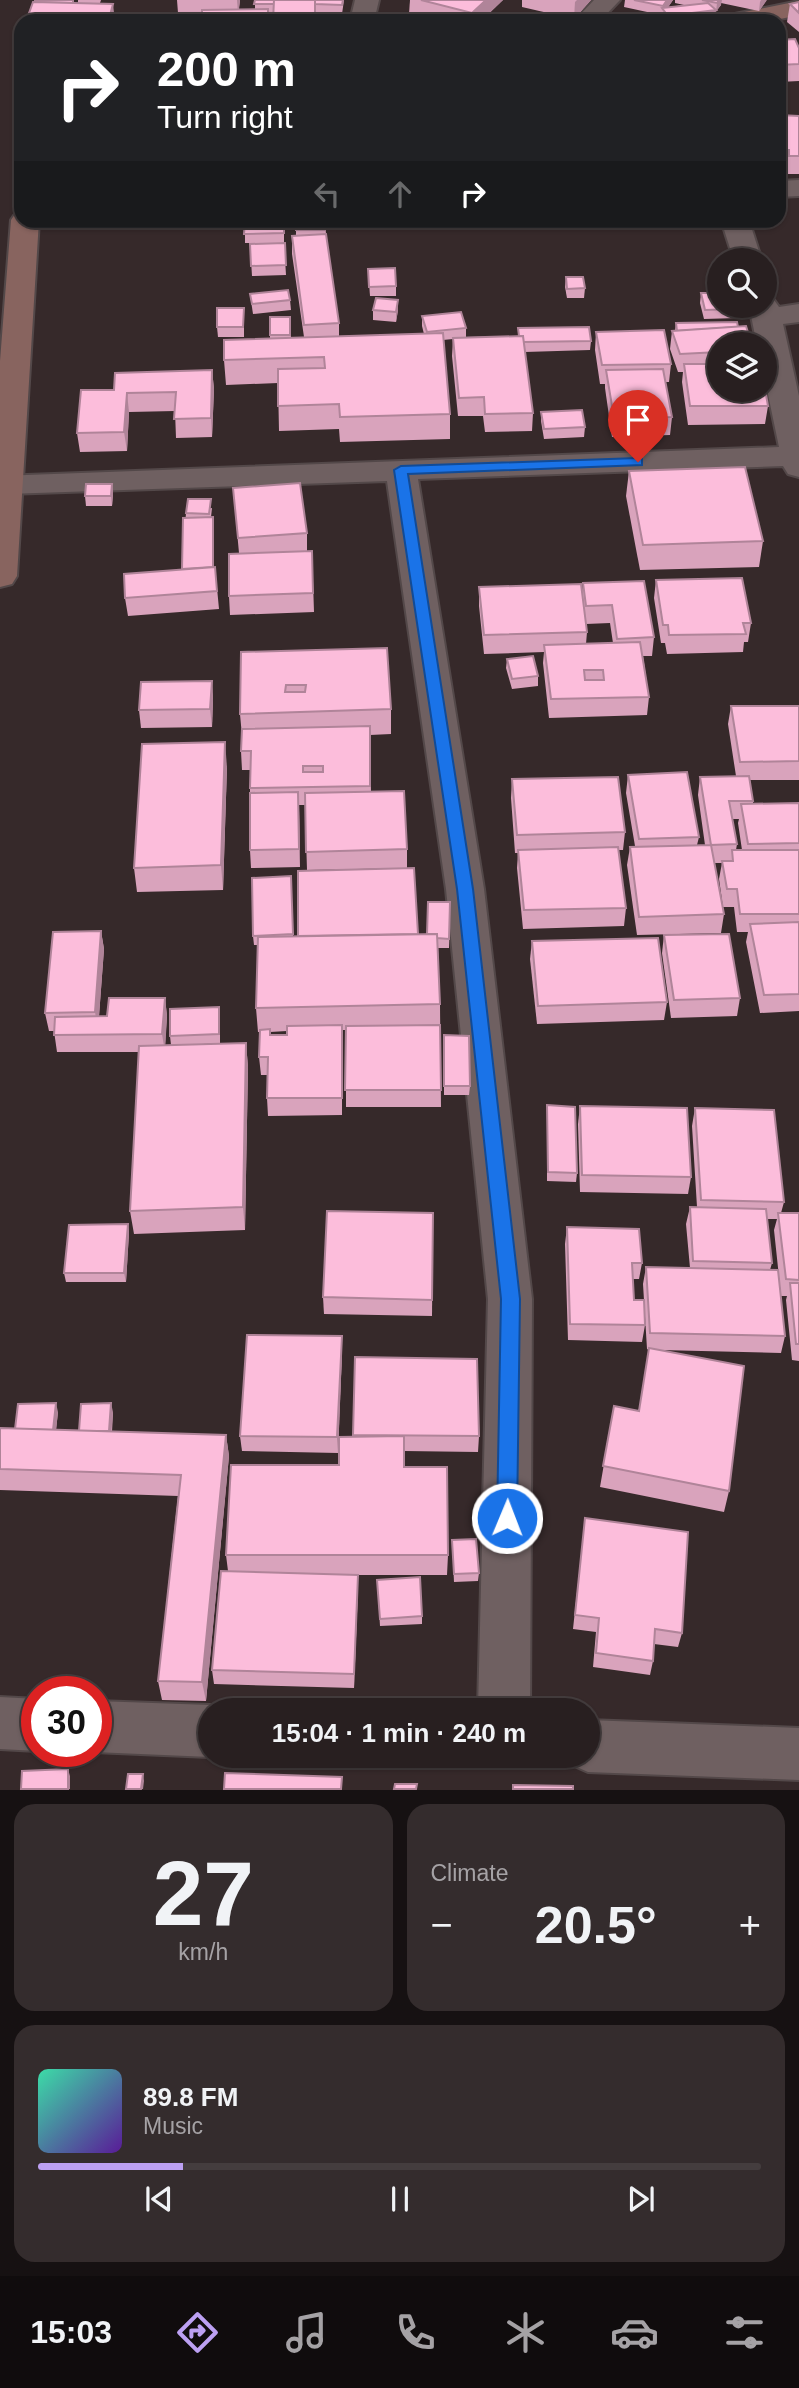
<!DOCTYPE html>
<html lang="en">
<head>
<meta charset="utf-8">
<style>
  :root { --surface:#281f20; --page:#342c2d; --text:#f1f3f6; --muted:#a5a2a5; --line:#443d3e; --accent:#bca0f2 }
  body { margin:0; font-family:Helvetica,sans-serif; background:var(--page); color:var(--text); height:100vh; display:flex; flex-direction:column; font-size:26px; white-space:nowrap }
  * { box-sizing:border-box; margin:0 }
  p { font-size:23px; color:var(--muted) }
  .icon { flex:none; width:38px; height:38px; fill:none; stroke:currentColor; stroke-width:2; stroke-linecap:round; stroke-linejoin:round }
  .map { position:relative; height:1790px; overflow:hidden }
  .sheet { display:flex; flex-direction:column; gap:14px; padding:14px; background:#161112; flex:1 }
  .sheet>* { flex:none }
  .hud { position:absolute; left:14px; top:14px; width:772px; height:214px; border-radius:21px; box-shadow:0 2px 5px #0004,0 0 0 2px var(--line); background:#202124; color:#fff; overflow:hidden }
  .buttons { position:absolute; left:707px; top:248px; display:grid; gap:14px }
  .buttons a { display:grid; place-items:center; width:70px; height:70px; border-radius:50%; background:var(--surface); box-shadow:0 2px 5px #0004,0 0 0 2px var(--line); font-size:35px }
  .speed { position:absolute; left:21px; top:1676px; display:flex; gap:14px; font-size:35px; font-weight:700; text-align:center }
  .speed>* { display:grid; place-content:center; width:91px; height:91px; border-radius:50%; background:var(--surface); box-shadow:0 2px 5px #0004,0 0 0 2px var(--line); line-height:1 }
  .speed .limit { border:10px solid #d22; background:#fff; color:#111 }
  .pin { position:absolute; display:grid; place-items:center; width:60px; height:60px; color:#fff; margin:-72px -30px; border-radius:50% 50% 50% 0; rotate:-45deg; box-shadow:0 0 7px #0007 }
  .pin .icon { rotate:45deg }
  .me { position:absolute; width:77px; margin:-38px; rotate:1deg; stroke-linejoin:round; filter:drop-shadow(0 0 5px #0008) }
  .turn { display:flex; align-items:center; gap:24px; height:147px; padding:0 28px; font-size:32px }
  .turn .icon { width:91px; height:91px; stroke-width:2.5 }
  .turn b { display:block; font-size:49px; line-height:60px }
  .lanes { display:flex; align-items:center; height:66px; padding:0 28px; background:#0003; justify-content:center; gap:35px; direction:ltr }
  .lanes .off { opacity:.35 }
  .big { font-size:52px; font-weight:600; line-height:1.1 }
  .sheet .tile { flex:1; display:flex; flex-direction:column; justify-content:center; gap:10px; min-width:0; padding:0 24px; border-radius:21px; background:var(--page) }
  .sheet .dial { align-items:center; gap:0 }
  .dial b { font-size:91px; line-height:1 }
  .song { display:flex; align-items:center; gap:21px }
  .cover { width:84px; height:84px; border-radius:10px; background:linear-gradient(135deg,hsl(160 70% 55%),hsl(270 70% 35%)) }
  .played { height:7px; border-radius:4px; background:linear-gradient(90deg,var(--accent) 20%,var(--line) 20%) }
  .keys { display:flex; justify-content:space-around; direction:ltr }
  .heat { display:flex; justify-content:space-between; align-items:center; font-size:38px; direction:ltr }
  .sheet .tiles { flex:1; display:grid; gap:14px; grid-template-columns:1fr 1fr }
  .tile:last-child { grid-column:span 2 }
  .trip { position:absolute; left:198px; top:1698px; width:402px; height:70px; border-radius:35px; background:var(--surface); box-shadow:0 2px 5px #0004,0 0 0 2px var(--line); font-weight:600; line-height:70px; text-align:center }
  .tabs { display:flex; height:112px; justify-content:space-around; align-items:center; background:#100c0d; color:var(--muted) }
  .tabs .icon { width:49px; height:49px }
  .tabs .active { color:var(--accent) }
  .tabs b { font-size:32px; color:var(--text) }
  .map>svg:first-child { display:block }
</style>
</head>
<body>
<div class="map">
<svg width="799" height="1790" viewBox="0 0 799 1790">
  <rect width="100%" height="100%" fill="#36292a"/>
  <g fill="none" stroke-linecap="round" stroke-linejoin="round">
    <defs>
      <g id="street">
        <polygon points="355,0 379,0 374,21 350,21"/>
        <polygon points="594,0 620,0 600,21 574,21"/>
        <polygon points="799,180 799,196 779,197 779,181"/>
        <polygon points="721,220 749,220 762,261 734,261"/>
        <polygon points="765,297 774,300 779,307 799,304 799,322 783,324 799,396 799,477 788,474 783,466 418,479 484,889 532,1299 530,1710 478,1710 488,1299 446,889 387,481 7,494 0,492 0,476 779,447 765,380 765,345 757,345 749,306 765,306"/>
        <polygon points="0,1697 37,1699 37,1751 0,1749"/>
        <polygon points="96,1701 210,1705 221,1710 210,1710 210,1755 214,1755 210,1757 94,1752 96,1752"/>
        <polygon points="588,1720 799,1728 799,1780 588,1772 570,1764 566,1755 588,1755"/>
      </g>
      <g id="secondary">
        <polygon points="799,1 799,15 771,21 722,21 725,16"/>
        <polygon points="21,213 21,220 39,220 17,576 12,584 0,587 0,361 11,220 15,214"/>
      </g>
    </defs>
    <use href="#street" stroke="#534849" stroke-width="4"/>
    <use href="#secondary" stroke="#534849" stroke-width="4"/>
    <use href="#street" fill="#6f6061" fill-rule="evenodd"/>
    <use href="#secondary" fill="#88645f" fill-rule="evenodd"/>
  </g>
  <g fill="#d9a3bc" fill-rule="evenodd">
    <polygon points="78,0 101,0 100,3 115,21 29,21 28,16 35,2 78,3"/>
    <polygon points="177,0 240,0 239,9 255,9 255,0 344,0 342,14 316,13 316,21 274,13 178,13"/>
    <polygon points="410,0 503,0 481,21 435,21 409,14"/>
    <polygon points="522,0 591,0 574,19 522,7"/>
    <polygon points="625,0 673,0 668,7 684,5 675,3 675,0 761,0 766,1 759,11 721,3 721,5 715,12 715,19 702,21 664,21 661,15 624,7"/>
    <polygon points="799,2 799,32 787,22 790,4"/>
    <polygon points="779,40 799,48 799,81 779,82"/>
    <polygon points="779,115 799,116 799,174 786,174 786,168 779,167"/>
    <polygon points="245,220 325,220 326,234 339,323 339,336 424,334 422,326 422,316 466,328 466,337 518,336 518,328 591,341 590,350 525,352 533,413 532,431 485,432 483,416 458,416 452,356 453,339 443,340 450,414 450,439 340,442 339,429 279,431 278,383 226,385 224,360 270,338 270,317 290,317 291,338 304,337 292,254 292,236 296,236 296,221 284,221 284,243 286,275 252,276 250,244 278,243 245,243"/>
    <polygon points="368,269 396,286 396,296 370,296"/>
    <polygon points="566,277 585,288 584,298 567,298 565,287"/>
    <polygon points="701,293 738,309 737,318 704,319 700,303"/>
    <polygon points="250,294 290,300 291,310 253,314"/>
    <polygon points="244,308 244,337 218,337 217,327"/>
    <polygon points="373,310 398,310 396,322 373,320"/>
    <polygon points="676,323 719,345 719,390 744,397 750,397 749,390 765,390 768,406 765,424 688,425 682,382 683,372 678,372 670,349 672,331 675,331"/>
    <polygon points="596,332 671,364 669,382 665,382 672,417 670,435 612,437 605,388 605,384 600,384 595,350"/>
    <polygon points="212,370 214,389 212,437 176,438 175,411 129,412 127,451 80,452 77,433 114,390"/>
    <polygon points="541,412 585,427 584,437 544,439 541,421"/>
    <polygon points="629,471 763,541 759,567 640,570 626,496"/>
    <polygon points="112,484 113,494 112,506 86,506 85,496"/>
    <polygon points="233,488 307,533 307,551 312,551 314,612 230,615 229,596 239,553"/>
    <polygon points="212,508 211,517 213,517 214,527 214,567 215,567 219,609 128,616 125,598 182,569 186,513"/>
    <polygon points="656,580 751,623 748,642 744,642 743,652 667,654 665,643 661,643 654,598"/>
    <path d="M583,583L654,637L652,656H643L649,697L647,715L549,718L543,663L544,652L484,654L479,606V587L582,592ZM610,623L613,643L586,644L587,632L586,624Z"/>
    <polygon points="241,652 391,709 391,734 370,735 371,792 407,849 407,868 307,870 305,805 299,805 300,867 251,868 250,850 250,770 242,770 241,751 242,736 240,714"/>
    <polygon points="507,659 538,676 538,686 512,689 506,668"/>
    <polygon points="212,681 213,700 212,727 141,728 139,710"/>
    <path d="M731,706H799V780H750L753,801V804L799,803V1011L760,1013L746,942L748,932H737L734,907H723L719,879L722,863H714L724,914L721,933L637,935L627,865L630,847L635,846L626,793L628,775L699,837L697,845H705L698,795L700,777L736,776L728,724ZM732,819H739L738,823L742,850H736L737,844Z"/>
    <polygon points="227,767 223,890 137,892 134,868"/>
    <polygon points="512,779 625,832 623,850 618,850 626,908 624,926 523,929 517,868 518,853 515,853 511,798"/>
    <path d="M291,876L293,936L427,934L450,902L449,948H438L440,1004L441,1107H346V1030H342V1115L268,1116L267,1098V1075H261L259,1057L260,1032H258L256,1008L258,945H254L253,936ZM287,1031V1035H271L270,1032Z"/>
    <polygon points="101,931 104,949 99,1016 107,1016 165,998 167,1016 165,1045 171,1045 170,1036 220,1016 220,1043 186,1045 246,1043 248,1067 245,1230 134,1234 130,1211 139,1052 57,1052 54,1031 49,1031 45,1013"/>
    <polygon points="664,935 740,998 737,1016 671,1018 662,953"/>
    <polygon points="532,941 667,1002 664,1020 537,1024 530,959"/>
    <polygon points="444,1035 470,1086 469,1095 444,1095"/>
    <polygon points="547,1105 577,1173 576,1182 547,1181"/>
    <polygon points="580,1106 691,1177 688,1194 580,1192 578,1124"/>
    <polygon points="695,1108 784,1202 781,1213 799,1213 799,1361 792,1360 786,1300 787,1296 781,1296 774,1230 777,1219 767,1219 772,1263 770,1270 785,1336 781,1353 660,1350 729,1491 724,1512 600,1487 614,1406 639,1411 649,1350 647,1349 643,1284 646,1267 690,1268 686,1224 690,1207 697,1207 692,1126"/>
    <polygon points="433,1213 432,1316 324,1314 323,1297"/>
    <polygon points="128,1224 129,1233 126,1282 66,1282 64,1273"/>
    <polygon points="567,1227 642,1263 639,1279 633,1279 634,1300 645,1325 642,1342 568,1340 565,1244"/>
    <polygon points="342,1353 338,1453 242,1451 240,1436"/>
    <polygon points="355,1357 479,1436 478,1452 404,1451 404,1467 448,1555 447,1575 358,1575 358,1589 354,1688 214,1684 212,1670 228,1571 226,1555 339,1465 353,1436"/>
    <polygon points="58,1412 56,1430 79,1431 113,1412 112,1432 226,1435 229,1456 206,1701 162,1700 158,1681 178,1496 0,1490 0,1428 15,1429"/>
    <polygon points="585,1518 682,1633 678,1647 654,1644 653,1661 650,1675 593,1667 596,1632 573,1629"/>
    <polygon points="452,1540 479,1573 478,1581 454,1582"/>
    <polygon points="377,1580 422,1616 422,1624 380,1626"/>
  </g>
  <g fill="#b08499">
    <polygon points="237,0 240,0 238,14"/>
    <polygon points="486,0 503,0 481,21 472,21 472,13"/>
    <polygon points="577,0 591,0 574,19 575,2"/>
    <polygon points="667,0 673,0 665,12 662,8 663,6"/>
    <polygon points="719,0 722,0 721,5 716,12 717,3"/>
    <polygon points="761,0 767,0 759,11 760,2"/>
    <polygon points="113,4 115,21 109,21 109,19"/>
    <polygon points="716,10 715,19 702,21 668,21 668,16"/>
    <polygon points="398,300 398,310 396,322 396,312"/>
    <polygon points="212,370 214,389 212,437 211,418"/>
    <polygon points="127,393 129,412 127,451 124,432"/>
    <polygon points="112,484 113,494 112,506 111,496"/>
    <polygon points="212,681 213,700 212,727 210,709"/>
    <polygon points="225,742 227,767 223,890 221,865"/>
    <polygon points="298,792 299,810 300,867 299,849"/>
    <polygon points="101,931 104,949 98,1030 95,1012"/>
    <polygon points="165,998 167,1016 165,1052 162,1034"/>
    <polygon points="246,1043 248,1067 245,1230 243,1207"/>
    <polygon points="128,1224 129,1233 126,1282 124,1273"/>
    <polygon points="342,1336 342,1353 338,1453 337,1437"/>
    <polygon points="56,1403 58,1412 54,1449 52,1440"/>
    <polygon points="111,1403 113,1412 110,1449 109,1440"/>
    <polygon points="226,1435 229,1456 206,1701 202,1682"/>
    <polygon points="358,1575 358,1589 354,1688 354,1674"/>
    <polygon points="68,1769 70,1776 70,1789 68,1789"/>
    <polygon points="143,1774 144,1781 143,1789 141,1789"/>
  </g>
  <g fill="#fcbddb" stroke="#b08499" stroke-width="2" fill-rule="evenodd">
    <polygon points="35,0 73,0 73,3 35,2"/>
    <polygon points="255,0 274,0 274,4 254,4"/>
    <polygon points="274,0 315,0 315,21 273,21"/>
    <polygon points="315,0 343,0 342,5 315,4"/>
    <polygon points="421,0 486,0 472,13"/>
    <polygon points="634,0 667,0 663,6"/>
    <polygon points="702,0 719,0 717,3"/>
    <polygon points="33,2 113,4 109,19 28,16"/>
    <polygon points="799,2 799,13 790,4"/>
    <polygon points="708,3 716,10 668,16 662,8"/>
    <polygon points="268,9 268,21 202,21 202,10"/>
    <polygon points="168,13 168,21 121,21 121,14"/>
    <polygon points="795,39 799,48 799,64 779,65 779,40"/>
    <polygon points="779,115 799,116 799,156 789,156 789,150 779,150"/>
    <polygon points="245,220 284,220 284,233 244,234"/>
    <rect x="296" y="220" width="29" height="10"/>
    <polygon points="326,234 339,323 304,325 292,236"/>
    <polygon points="285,243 286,265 251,266 250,244"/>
    <polygon points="395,268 396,286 369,287 368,269"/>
    <polygon points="566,277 583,277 585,288 567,289"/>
    <polygon points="288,290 290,300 252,304 250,294"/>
    <polygon points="701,293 719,293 719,306 738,306 738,309 705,310"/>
    <polygon points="376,298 398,300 396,312 373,310"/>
    <polygon points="217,308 244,308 243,327 217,327"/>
    <polygon points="461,312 466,328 427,332 422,316"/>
    <rect x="270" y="317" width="20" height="18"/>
    <polygon points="737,322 738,327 677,331 676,323"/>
    <polygon points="746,326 752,345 719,345 719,352 680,354 672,331"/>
    <polygon points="589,327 591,341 523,342 523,336 519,336 518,328"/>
    <polygon points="664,330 671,364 602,365 596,332"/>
    <polygon points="443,333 450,414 340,417 339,404 278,406 278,369 325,368 324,357 224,360 224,340"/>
    <polygon points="523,336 533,413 485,414 484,397 459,398 453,338"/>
    <polygon points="684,364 719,364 719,390 743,390 744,397 756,397 755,390 765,390 765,389 768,406 690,406"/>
    <polygon points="663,369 672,417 614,418 606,370"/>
    <polygon points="212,370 211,418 174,419 176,392 127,393 124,432 77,433 81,390 114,390 115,373"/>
    <polygon points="582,410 585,427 544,429 541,412"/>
    <polygon points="745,467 763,541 643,545 629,471"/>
    <polygon points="300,483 307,533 238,538 233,488"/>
    <polygon points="86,484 112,484 111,496 85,496"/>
    <polygon points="188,499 211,499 209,514 186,513"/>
    <polygon points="213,517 213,567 182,569 183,518"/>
    <polygon points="312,551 313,593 229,596 229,554"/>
    <polygon points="215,567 217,591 125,598 124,574"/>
    <polygon points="742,578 751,623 743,623 746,634 669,635 668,625 663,625 656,580"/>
    <polygon points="644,581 654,637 617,639 612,605 586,606 583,583"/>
    <polygon points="581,584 587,632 484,635 479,587"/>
    <path d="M640,642L649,697L551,699L544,645ZM584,670H603L604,680H585Z"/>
    <path d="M387,648L391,709L240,714L241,652ZM286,685H306L305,692H285Z"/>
    <polygon points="533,656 538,676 512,679 507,659"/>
    <polygon points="212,681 210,709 139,710 141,682"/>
    <polygon points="731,706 799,706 799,761 740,762"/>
    <path d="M370,726V786L250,788L251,751H241L242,729ZM303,766H323V772H303Z"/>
    <polygon points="225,742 221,865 134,868 142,744"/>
    <polygon points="687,772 699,837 639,839 628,775"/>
    <polygon points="749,776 753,801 729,801 737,844 711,845 724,914 639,917 630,847 711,845 700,777"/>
    <polygon points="618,777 625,832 517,835 512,779"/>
    <polygon points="404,791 407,849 306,852 305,793"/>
    <polygon points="298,792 299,849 250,850 250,793"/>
    <polygon points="799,803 799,843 748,844 741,804"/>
    <polygon points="618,847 626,908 524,910 518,850"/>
    <polygon points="732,850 799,850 799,914 740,914 737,889 727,889 722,861 733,861"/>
    <polygon points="414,868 418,934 298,936 298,871"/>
    <polygon points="291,876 293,934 253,936 252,878"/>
    <polygon points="428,902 450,902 449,939 437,938 437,934 427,934"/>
    <polygon points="799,922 799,994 764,995 750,924"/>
    <polygon points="101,931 95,1012 45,1013 53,932"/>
    <polygon points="437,934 440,1004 256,1008 258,937"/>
    <polygon points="729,934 740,998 674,1000 664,935"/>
    <polygon points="658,938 667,1002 538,1006 532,941"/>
    <polygon points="109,998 165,998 162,1034 54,1035 55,1017 107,1016"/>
    <polygon points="219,1007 219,1034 170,1036 170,1009"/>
    <polygon points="342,1025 342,1098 267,1098 268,1057 259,1057 260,1030 270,1029 270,1035 287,1035 287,1026"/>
    <polygon points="440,1025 441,1090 345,1090 346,1026"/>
    <polygon points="444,1035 469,1036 470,1086 444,1086"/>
    <polygon points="246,1043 243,1207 130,1211 139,1046"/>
    <polygon points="547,1105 575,1107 577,1173 548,1172"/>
    <polygon points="580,1106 687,1108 691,1177 582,1175"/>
    <polygon points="695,1108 774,1110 784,1202 701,1200"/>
    <polygon points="690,1207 766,1209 772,1263 693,1261"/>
    <polygon points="327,1211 433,1213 432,1300 323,1297"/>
    <polygon points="778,1213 799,1213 799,1280 786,1279"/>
    <polygon points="128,1224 124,1273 64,1273 69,1225"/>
    <polygon points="567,1227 639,1229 642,1263 632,1263 634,1300 644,1300 645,1325 570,1324"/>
    <polygon points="646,1267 778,1270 785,1336 650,1333"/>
    <polygon points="790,1283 799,1283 799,1344 796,1344"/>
    <polygon points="247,1335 342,1336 337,1437 240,1436"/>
    <polygon points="649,1348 744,1366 729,1491 603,1466 614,1406 639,1411"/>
    <polygon points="355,1357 477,1359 479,1436 353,1435"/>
    <polygon points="56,1403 53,1430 15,1429 18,1404"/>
    <polygon points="111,1403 109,1431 79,1431 81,1404"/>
    <polygon points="0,1428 226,1435 202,1682 158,1681 181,1475 0,1469"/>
    <polygon points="404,1436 404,1467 447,1467 448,1555 226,1555 231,1465 339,1465 339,1437"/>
    <polygon points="585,1518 688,1532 682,1633 655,1629 653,1661 596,1653 599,1618 575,1615"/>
    <polygon points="476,1539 479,1573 454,1574 452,1540"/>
    <polygon points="221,1571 358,1575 354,1674 212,1670"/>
    <polygon points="420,1577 422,1616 380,1619 377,1580"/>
    <polygon points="68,1769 68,1789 21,1789 22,1771"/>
    <polygon points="225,1773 342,1777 341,1789 224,1789"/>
    <polygon points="128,1774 143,1774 141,1789 126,1789"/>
    <polygon points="395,1784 417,1784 416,1789 394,1789"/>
    <polygon points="513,1785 573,1786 573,1789 513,1789"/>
  </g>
  <polygon fill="#1a73e8" stroke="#114b97" stroke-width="2" points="638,458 642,459 642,465 408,474 473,889 520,1299 517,1518 514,1525 507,1527 500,1525 497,1518 501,1299 457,889 394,470 401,466"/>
</svg>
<div class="buttons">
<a><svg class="icon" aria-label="search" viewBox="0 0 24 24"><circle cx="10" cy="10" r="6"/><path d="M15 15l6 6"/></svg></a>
<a><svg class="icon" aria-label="layers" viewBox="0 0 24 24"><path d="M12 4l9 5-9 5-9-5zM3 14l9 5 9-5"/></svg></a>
</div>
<div class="speed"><div class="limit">30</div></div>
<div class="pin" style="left:638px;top:462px;background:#d93025"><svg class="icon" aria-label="arrive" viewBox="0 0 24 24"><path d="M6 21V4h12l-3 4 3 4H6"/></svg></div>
<svg class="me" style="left:507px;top:1518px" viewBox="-20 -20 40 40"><circle r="17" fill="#1a73e8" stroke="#fff" stroke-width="3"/><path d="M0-11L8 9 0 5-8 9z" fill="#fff"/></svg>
<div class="trip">15:04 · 1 min · 240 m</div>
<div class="hud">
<div class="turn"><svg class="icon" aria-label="right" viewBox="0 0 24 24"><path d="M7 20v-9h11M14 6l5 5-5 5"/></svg><div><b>200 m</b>Turn right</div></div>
<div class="lanes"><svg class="icon off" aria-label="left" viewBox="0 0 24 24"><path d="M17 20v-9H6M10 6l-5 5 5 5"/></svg><svg class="icon off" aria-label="ahead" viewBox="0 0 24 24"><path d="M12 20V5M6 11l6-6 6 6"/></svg><svg class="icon" aria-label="right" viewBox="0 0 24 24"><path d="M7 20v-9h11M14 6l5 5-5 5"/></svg></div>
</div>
</div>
<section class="sheet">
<div class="tiles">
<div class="tile dial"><b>27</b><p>km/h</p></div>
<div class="tile"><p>Climate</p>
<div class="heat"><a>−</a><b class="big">20.5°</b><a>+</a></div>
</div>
<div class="tile">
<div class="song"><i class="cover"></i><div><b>89.8 FM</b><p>Music</p></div></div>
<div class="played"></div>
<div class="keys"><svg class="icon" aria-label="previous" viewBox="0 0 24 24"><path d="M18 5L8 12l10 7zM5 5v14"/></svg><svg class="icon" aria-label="pause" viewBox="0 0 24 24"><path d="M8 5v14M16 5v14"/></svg><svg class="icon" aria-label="next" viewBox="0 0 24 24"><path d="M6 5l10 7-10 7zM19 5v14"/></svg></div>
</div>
</div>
</section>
<nav class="tabs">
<b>15:03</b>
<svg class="icon active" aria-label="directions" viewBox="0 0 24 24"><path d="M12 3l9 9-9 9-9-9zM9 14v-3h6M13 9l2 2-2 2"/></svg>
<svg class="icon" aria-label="music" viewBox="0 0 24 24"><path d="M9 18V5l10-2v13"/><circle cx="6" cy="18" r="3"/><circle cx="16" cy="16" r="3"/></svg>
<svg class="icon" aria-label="phone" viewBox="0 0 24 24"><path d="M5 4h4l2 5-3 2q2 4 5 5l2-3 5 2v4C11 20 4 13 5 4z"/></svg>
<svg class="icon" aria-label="climate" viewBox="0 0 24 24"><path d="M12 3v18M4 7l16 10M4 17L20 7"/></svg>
<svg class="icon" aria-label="car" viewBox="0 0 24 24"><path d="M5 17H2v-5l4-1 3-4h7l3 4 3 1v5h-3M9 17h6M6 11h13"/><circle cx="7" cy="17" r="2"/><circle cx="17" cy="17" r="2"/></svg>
<svg class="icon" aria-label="filters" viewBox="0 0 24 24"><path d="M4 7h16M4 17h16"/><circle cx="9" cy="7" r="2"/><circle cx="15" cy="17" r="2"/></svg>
</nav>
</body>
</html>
